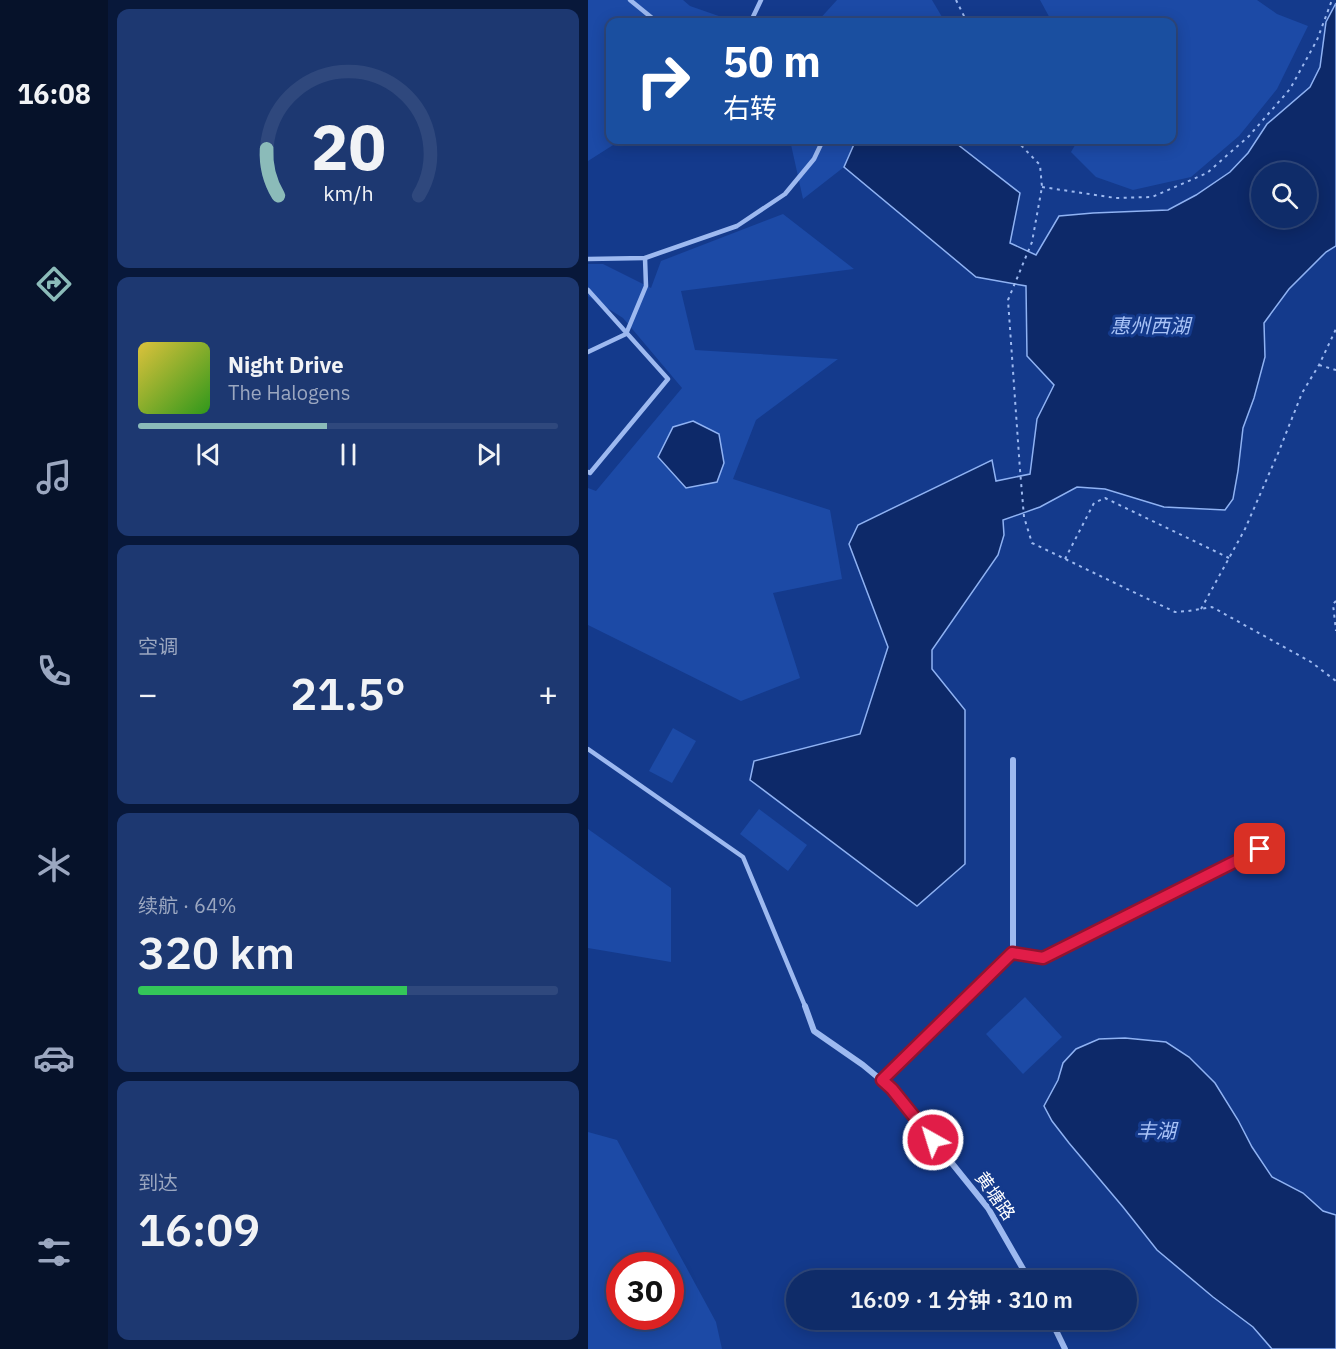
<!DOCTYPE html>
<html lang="zh">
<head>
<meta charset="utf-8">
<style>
  :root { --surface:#0f2c69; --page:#1d3871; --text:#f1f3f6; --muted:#9ba7c0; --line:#2f487d; --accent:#8bbbb9 }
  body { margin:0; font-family:"IBM Plex Sans","Noto Sans SC",sans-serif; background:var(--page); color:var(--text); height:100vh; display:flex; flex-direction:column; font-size:22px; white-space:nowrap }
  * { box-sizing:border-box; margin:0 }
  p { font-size:20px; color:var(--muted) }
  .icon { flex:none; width:33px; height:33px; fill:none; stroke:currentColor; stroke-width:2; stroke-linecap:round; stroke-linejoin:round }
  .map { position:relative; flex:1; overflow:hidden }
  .details { display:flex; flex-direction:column; gap:9px; padding:9px; background:#08183a; width:480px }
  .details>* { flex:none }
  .top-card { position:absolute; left:18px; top:18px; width:570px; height:126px; border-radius:12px; box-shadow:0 3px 15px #0003,0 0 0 2px var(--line); background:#1a4fa0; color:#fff; overflow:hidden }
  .tools { position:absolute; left:663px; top:162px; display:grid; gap:12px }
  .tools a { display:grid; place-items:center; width:66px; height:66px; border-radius:50%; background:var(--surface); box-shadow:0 3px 15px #0003,0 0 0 2px var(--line); font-size:30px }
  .speed { position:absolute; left:18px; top:1252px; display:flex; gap:12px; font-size:30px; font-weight:700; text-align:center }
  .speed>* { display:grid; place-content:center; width:78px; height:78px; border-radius:50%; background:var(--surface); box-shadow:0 3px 15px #0003,0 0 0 2px var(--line); line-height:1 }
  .speed .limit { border:9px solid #d22; background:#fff; color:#111 }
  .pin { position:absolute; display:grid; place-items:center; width:51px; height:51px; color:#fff; margin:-26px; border-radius:12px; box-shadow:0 3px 9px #0006 }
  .me { position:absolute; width:66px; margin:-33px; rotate:321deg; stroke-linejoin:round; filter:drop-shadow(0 0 4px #0008) }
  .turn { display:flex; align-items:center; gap:21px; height:126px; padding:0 18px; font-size:27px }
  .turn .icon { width:78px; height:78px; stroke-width:2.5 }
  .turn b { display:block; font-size:42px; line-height:51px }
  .big { font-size:45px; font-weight:600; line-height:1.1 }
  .details .tile { flex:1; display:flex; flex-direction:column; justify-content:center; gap:9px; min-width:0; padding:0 21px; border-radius:12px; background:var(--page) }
  .details .dial { align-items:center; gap:0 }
  .dial svg { height:156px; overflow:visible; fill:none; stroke:var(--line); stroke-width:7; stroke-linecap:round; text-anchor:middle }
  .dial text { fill:var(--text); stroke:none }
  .song { display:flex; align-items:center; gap:18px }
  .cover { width:72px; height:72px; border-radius:9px; background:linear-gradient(135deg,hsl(50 70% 55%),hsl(110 70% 35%)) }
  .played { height:6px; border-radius:3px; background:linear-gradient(90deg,var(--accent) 45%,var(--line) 45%) }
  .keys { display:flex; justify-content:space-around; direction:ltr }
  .heat { display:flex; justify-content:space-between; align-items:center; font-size:33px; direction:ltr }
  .charge { height:9px; border-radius:4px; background:linear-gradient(90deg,#34c759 64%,var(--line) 0) }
  .trip { position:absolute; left:198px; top:1270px; width:351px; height:60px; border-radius:30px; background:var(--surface); box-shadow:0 3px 15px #0003,0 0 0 2px var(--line); font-weight:600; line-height:60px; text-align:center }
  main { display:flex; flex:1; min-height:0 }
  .tab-bar { display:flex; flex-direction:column; width:108px; justify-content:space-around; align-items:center; background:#06122a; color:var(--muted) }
  .tab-bar .icon { width:42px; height:42px }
  .tab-bar .on { color:var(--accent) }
  .tab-bar b { font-size:27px; color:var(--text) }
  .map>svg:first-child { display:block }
</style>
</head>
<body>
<main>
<nav class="tab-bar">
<b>16:08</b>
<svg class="icon on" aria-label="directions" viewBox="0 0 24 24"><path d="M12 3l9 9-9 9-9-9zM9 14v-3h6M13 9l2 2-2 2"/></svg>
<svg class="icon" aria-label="music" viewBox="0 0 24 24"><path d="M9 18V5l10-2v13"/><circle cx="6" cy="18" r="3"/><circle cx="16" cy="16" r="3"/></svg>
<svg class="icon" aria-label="phone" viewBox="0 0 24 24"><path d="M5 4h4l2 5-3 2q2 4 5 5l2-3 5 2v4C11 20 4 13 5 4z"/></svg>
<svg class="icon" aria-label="climate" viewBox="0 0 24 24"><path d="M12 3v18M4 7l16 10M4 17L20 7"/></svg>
<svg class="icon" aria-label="car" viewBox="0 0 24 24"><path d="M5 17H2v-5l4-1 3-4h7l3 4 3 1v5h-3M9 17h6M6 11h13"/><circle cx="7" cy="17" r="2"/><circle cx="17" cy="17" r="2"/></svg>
<svg class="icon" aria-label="filters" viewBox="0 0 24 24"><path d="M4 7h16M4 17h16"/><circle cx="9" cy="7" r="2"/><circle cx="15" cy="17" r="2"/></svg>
</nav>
<section class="details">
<div class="tile dial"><svg viewBox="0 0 100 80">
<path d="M14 69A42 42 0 1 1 86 69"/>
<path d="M14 69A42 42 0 0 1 8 45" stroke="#8bbbb9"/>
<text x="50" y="56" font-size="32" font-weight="700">20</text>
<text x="50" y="72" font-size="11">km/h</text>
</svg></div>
<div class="tile">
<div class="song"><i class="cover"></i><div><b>Night Drive</b><p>The Halogens</p></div></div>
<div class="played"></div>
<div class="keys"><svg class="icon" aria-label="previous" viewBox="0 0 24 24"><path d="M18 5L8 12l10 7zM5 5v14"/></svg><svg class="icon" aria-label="pause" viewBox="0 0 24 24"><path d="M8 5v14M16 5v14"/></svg><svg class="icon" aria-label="next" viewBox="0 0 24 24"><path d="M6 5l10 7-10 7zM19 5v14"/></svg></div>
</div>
<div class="tile"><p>空调</p>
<div class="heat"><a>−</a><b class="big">21.5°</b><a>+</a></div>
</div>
<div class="tile"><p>续航 · 64%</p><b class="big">320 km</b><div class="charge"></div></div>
<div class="tile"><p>到达</p><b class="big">16:09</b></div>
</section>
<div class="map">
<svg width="748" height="1349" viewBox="0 0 748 1349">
  <rect width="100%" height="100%" fill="#143a8c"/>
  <g fill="#1c4aa6" fill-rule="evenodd">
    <polygon points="0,0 95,0 102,6 148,22 22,22 22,140 33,140 0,161"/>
    <polygon points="249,0 344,0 357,22 229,22"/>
    <polygon points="452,0 669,0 689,14 720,26 689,89 651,136 603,177 545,190 508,177 483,152 490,140 584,140 584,22 464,22"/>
    <polygon points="202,140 395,140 369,144 268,142 256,167 215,199"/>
    <polygon points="195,214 266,269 93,291 107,350 250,359 168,420 145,479 242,510 254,579 185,593 212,678 153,701 0,625 0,488 8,491 94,388 35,318 0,296 0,264 15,264 63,288 73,261"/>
    <polygon points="85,728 108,741 84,783 61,771"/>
    <polygon points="171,809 219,845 200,871 152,834"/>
    <polygon points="0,829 83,888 83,962 0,948"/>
    <polygon points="437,997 474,1037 435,1074 398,1034"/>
    <path d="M0,1132L29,1140L128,1322L134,1349H0ZM32,1266H82V1317H32Z"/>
  </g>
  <g fill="#0d2969" stroke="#8fb2f3" stroke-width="1.5" fill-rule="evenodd">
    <path d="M748,3V246L738,252L701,289L676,323L677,357L666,398L655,428L650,471L645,499L637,510L576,507L517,489L489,487L452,507L415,520L416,535L410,555L344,650V669L377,710V864L329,906L162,780L166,761L272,734L300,647L261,544L270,525L404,460L408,481L442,474L449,419L466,385L439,356L438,286L388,277L256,167L267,142L369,144L432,193L422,243L448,255L471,216L505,213L580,210L608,195L642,172L660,153L679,124L722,87L732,67L738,22ZM718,172V218H674V172Z"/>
    <polygon points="105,421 131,434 136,463 129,482 98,488 70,457 85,427"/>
    <polygon points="537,1038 578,1042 601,1057 627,1083 650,1120 664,1147 684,1177 715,1193 735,1211 748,1215 748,1349 684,1349 665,1327 625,1297 569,1250 535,1207 481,1143 464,1121 456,1106 470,1080 475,1063 488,1049 511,1039"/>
  </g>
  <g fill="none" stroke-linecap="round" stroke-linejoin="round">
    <g stroke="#9db9f0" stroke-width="2" stroke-dasharray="3 4.5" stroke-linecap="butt">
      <polyline points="368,0 379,22"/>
      <polyline points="428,140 452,165 454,187 444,242 420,300 432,470 436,517 444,543 587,612 600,611 624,607 723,662 748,681"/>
      <polyline points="454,187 528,198 564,197 619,173 661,136 702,89 729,40 744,0"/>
      <polyline points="731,365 748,370"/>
      <polyline points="477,559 506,503 517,498 641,558"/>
      <polyline points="748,601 745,604 748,631"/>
      <polyline points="613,609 657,529 691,451 714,393 731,365 748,329"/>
    </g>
    <g stroke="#9db9f0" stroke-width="4.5">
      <polyline points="42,0 69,22"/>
      <polyline points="164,19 173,0"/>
      <polyline points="0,259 57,258 149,226 197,194 226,159 235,140"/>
      <polyline points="0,290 80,379 2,473 0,472"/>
      <polyline points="0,352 38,334 58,286 57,258"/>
      <polyline points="0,749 155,857 217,1006"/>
    </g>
    <g stroke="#9db9f0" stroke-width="6">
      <polyline points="425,953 455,958 672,849"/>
      <polyline points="217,1006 226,1031 275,1065 304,1089 400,1208 442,1281"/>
      <polyline points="294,1080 425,953 425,760"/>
      <polyline points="463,1320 477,1349"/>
    </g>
  </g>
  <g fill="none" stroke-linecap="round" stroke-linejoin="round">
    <defs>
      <polyline id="route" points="345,1140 304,1089 294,1080 424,953 455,958 672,849"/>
    </defs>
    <use href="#route" stroke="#92132f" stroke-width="15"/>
    <use href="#route" stroke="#e11d48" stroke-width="10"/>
  </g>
  <g text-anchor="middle" stroke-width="6" stroke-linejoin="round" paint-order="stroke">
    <g font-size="18" fill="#fff" stroke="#143a8c">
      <text transform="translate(407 1196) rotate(55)" y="6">黄塘路</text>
    </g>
    <g font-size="20" font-style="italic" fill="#a9c3f7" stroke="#143a8c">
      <text x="562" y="333">惠州西湖</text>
      <text x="568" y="1138">丰湖</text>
    </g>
  </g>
</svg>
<div class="tools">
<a><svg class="icon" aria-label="search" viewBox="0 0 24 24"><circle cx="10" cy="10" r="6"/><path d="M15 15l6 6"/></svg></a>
</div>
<div class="speed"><div class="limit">30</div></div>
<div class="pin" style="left:672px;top:849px;background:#d93025"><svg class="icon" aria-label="arrive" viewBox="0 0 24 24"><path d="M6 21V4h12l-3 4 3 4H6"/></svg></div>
<svg class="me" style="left:345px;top:1140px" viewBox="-20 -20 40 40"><circle r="17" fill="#e11d48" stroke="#fff" stroke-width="3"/><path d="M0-11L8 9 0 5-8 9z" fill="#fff"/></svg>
<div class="trip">16:09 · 1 分钟 · 310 m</div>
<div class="top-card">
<div class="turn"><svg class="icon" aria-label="right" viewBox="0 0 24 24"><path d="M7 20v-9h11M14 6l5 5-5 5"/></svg><div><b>50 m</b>右转</div></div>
</div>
</div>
</main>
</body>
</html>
